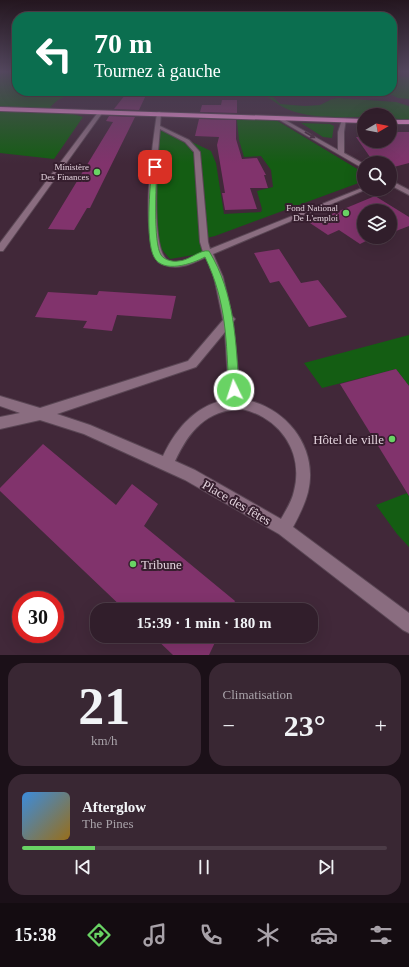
<!DOCTYPE html>
<html lang="fr">
<head>
<meta charset="utf-8">
<style>
  :root { --surface:#311e2b; --page:#392733; --text:#f1f3f6; --muted:#a8a2a9; --line:#4c3c47; --accent:#69d364 }
  body { margin:0; font-family:Georgia,serif; background:var(--page); color:var(--text); height:100vh; display:flex; flex-direction:column; font-size:15px; white-space:nowrap }
  * { box-sizing:border-box; margin:0 }
  p { font-size:13px; color:var(--muted) }
  .icon { flex:none; width:22px; height:22px; fill:none; stroke:currentColor; stroke-width:2; stroke-linecap:round; stroke-linejoin:round }
  .map { position:relative; height:655px; overflow:hidden }
  .panel { display:flex; flex-direction:column; gap:8px; padding:8px; background:#1b1018; flex:1 }
  .panel>* { flex:none }
  .banner { position:absolute; left:12px; top:12px; width:385px; height:84px; border-radius:16px; box-shadow:0 4px 16px #0002,0 0 0 1px var(--line); background:#0b6e4f; color:#fff; overflow:hidden }
  .needle { width:26px; rotate:80deg }
  .buttons { position:absolute; left:357px; top:108px; display:grid; gap:8px }
  .buttons a { display:grid; place-items:center; width:40px; height:40px; border-radius:50%; background:var(--surface); box-shadow:0 4px 16px #0002,0 0 0 1px var(--line); font-size:20px }
  .speed { position:absolute; left:12px; top:591px; display:flex; gap:8px; font-size:20px; font-weight:700; text-align:center }
  .speed>* { display:grid; place-content:center; width:52px; height:52px; border-radius:50%; background:var(--surface); box-shadow:0 4px 16px #0002,0 0 0 1px var(--line); line-height:1 }
  .speed .limit { border:6px solid #d22; background:#fff; color:#111 }
  .pin { position:absolute; display:grid; place-items:center; width:34px; height:34px; color:#fff; margin:-17px; border-radius:8px; box-shadow:0 2px 6px #0006 }
  .me { position:absolute; width:44px; margin:-22px; rotate:356deg; stroke-linejoin:round; filter:drop-shadow(0 0 3px #0008) }
  .turn { display:flex; align-items:center; gap:14px; height:84px; padding:0 16px; font-size:18px }
  .turn .icon { width:52px; height:52px; stroke-width:2.5 }
  .turn b { display:block; font-size:28px; line-height:34px }
  .big { font-size:30px; font-weight:800; line-height:1.1 }
  .panel .widget { flex:1; display:flex; flex-direction:column; justify-content:center; gap:6px; min-width:0; padding:0 14px; border-radius:16px; background:var(--page) }
  .panel .dial { align-items:center; gap:0 }
  .dial b { font-size:52px; line-height:1 }
  .song { display:flex; align-items:center; gap:12px }
  .cover { width:48px; height:48px; border-radius:6px; background:linear-gradient(135deg,hsl(210 70% 55%),hsl(40 70% 35%)) }
  .played { height:4px; border-radius:2px; background:linear-gradient(90deg,var(--accent) 20%,var(--line) 20%) }
  .keys { display:flex; justify-content:space-around; direction:ltr }
  .heat { display:flex; justify-content:space-between; align-items:center; font-size:22px; direction:ltr }
  .panel .tiles { flex:1; display:grid; gap:8px; grid-template-columns:1fr 1fr }
  .widget:last-child { grid-column:span 2 }
  .trip { position:absolute; left:90px; top:603px; width:228px; height:40px; border-radius:16px; background:var(--surface); box-shadow:0 4px 16px #0002,0 0 0 1px var(--line); font-weight:800; line-height:40px; text-align:center }
  .tabs { display:flex; height:64px; justify-content:space-around; align-items:center; background:#140c11; color:var(--muted) }
  .tabs .icon { width:28px; height:28px }
  .tabs .selected { color:var(--accent) }
  .tabs b { font-size:18px; color:var(--text) }
  .map>svg:first-child { display:block }
</style>
</head>
<body>
<div class="map">
<svg width="409" height="655" viewBox="0 0 409 655">
  <rect width="100%" height="100%" fill="#412839"/>
  <g fill="#145d13">
    <polygon points="0,71 17,71 17,91 75,91 58,100 50,107 83,117 54,159 0,153"/>
    <polygon points="392,76 409,77 409,99 398,98 383,91 392,91"/>
    <path d="M257,91H335L332,94L325,95L273,94L272,96L280,104L305,106L320,105L332,99L338,98L396,102L409,106V120L390,118V115H364V117C339,117 311,119 287,109C276,104 267,95 257,91Z"/>
    <polygon points="237,120 276,120 364,173 364,181 215,236 202,239 205,253 170,259 157,244 155,194 158,126 211,151 216,163 224,214 261,212 262,209 257,191 273,187 271,170 261,156 244,157 239,140"/>
    <polygon points="301,123 330,124 334,126 332,138 323,137"/>
    <polygon points="409,335 409,386 396,369 322,388 304,363"/>
    <polygon points="407,493 409,496 409,547 397,534 376,505"/>
  </g>
  <g fill="#81336c">
    <polygon points="125,95 146,95 139,110 114,109"/>
    <polygon points="222,100 237,100 237,113 200,112 202,105 221,105"/>
    <polygon points="109,116 135,117 90,208 87,208 74,230 48,229 113,122 106,121"/>
    <polygon points="199,119 236,120 236,139 242,159 257,158 266,175 264,175 268,188 250,188 257,209 225,210 222,193 225,193 217,145 219,137 195,136"/>
    <polygon points="390,132 409,132 409,163 390,168 390,163 381,163 370,157 356,137 364,137 364,141 390,141"/>
    <polygon points="375,196 409,217 409,226 396,231 392,228 390,229 390,211 364,211 364,237 374,237 360,244 339,230 328,235 310,223"/>
    <polygon points="279,249 301,283 318,280 347,317 309,327 279,281 270,283 254,253"/>
    <polygon points="99,291 176,296 171,319 117,315 112,331 83,328 87,321 35,317 48,292 97,295"/>
    <polygon points="396,369 409,386 409,496 340,384"/>
    <polygon points="43,444 116,505 132,484 158,504 144,526 235,601 230,610 125,610 0,491 0,488"/>
    <polygon points="153,636 218,636 209,655 173,655"/>
  </g>
  <g fill="none" stroke-linecap="round" stroke-linejoin="round">
    <defs>
      <g id="street">
        <polygon points="99,111 103,112 3,251 0,251 0,243"/>
        <path d="M159,112L161,113L160,126L189,140L200,152L208,242L210,249L362,188L367,189L213,254L223,277L232,316L235,319L233,322L241,399C285,405 319,447 308,492C305,504 299,516 293,527L409,613V633L403,630L279,534L185,480L84,434L40,420L0,429V417L20,413L0,406V396L40,408L188,361L223,320L214,277L206,257C190,265 174,272 158,262C140,232 152,148 157,113ZM160,129L185,142L194,152L200,242L203,252C194,256 180,266 169,261C149,253 158,150 160,129ZM225,332L229,399C197,404 176,428 163,456L90,425L57,414L196,367ZM242,409C280,418 304,452 294,491C292,501 286,510 281,519L195,470L175,461C189,431 206,410 242,409Z"/>
      </g>
      <g id="secondary">
        <polygon points="278,116 338,150 338,132 342,120 346,119 344,132 344,153 364,164 364,169 276,118"/>
        <polygon points="390,180 409,190 409,195 390,185"/>
      </g>
      <g id="highway">
        <polygon points="0,107 364,119 364,123 0,111"/>
        <rect x="390" y="120" width="19" height="4"/>
      </g>
    </defs>
    <use href="#street" stroke="#5a4654" stroke-width="2"/>
    <use href="#secondary" stroke="#5a4654" stroke-width="2"/>
    <use href="#highway" stroke="#5a4654" stroke-width="2"/>
    <use href="#street" fill="#8a6d80" fill-rule="evenodd"/>
    <use href="#secondary" fill="#8a6d80" fill-rule="evenodd"/>
    <use href="#highway" fill="#f796d9" fill-rule="evenodd"/>
  </g>
  <defs><path id="oneway-solid" d="M-6-.8H1V-3.2L6.5 0L1 3.2V.8H-6Z"/></defs>
  <use fill="#472e3e" href="#oneway-solid" transform="translate(310 135) rotate(30)"/>
  <linearGradient id="sky" x2="0" y2="1"><stop stop-color="#24161f"/><stop offset="0.44" stop-color="#54485f"/><stop offset="1" stop-color="#54485f" stop-opacity="0"/></linearGradient>
  <rect width="409" height="163" fill="url(#sky)"/>
  <path fill="#69d364" stroke="#448941" d="M155,165L157,167C156,184 153,243 161,255C164,260 173,262 178,261C189,261 200,249 209,251C235,294 236,342 239,390L238,393L234,394L230,393L229,390C226,340 227,303 205,257C192,264 163,274 154,257C145,240 150,186 152,167Z"/>
  <g fill="#69d364" stroke="#361e2e" stroke-width="1.5">
    <circle cx="97" cy="172" r="4"/>
    <circle cx="346" cy="213" r="4"/>
    <circle cx="392" cy="439" r="4"/>
    <circle cx="133" cy="564" r="4"/>
  </g>
  <g text-anchor="middle" stroke-width="4" stroke-linejoin="round" paint-order="stroke">
    <g font-size="9" fill="#e1d1db" stroke="#361e2e" text-anchor="end">
      <text x="89" y="170">Ministère<tspan x="89" dy="10">Des Finances</tspan></text>
      <text x="338" y="211">Fond National<tspan x="338" dy="10">De L'emploi</tspan></text>
    </g>
    <g font-size="13" fill="#e1d1db" stroke="#361e2e" text-anchor="end">
      <text x="384" y="444">Hôtel de ville</text>
      <text x="141" y="569" text-anchor="start">Tribune</text>
    </g>
    <g font-size="13" fill="#e1d1db" stroke="#361e2e">
      <text transform="translate(237 502) rotate(30)" y="5">Place des fêtes</text>
    </g>
  </g>
</svg>
<div class="buttons">
<a><svg class="needle" viewBox="-14 -14 28 28"><path d="M0-13l5 13h-10z" fill="#e53935"/><path d="M0 13l5-13h-10z" fill="#a8a2a9"/></svg></a>
<a><svg class="icon" aria-label="search" viewBox="0 0 24 24"><circle cx="10" cy="10" r="6"/><path d="M15 15l6 6"/></svg></a>
<a><svg class="icon" aria-label="layers" viewBox="0 0 24 24"><path d="M12 4l9 5-9 5-9-5zM3 14l9 5 9-5"/></svg></a>
</div>
<div class="speed"><div class="limit">30</div></div>
<div class="pin" style="left:155px;top:167px;background:#d93025"><svg class="icon" aria-label="arrive" viewBox="0 0 24 24"><path d="M6 21V4h12l-3 4 3 4H6"/></svg></div>
<svg class="me" style="left:234px;top:390px" viewBox="-20 -20 40 40"><circle r="17" fill="#69d364" stroke="#fff" stroke-width="3"/><path d="M0-11L8 9 0 5-8 9z" fill="#fff"/></svg>
<div class="trip">15:39 · 1 min · 180 m</div>
<div class="banner">
<div class="turn"><svg class="icon" aria-label="left" viewBox="0 0 24 24"><path d="M17 20v-9H6M10 6l-5 5 5 5"/></svg><div><b>70 m</b>Tournez à gauche</div></div>
</div>
</div>
<section class="panel">
<div class="tiles">
<div class="widget dial"><b>21</b><p>km/h</p></div>
<div class="widget"><p>Climatisation</p>
<div class="heat"><a>−</a><b class="big">23°</b><a>+</a></div>
</div>
<div class="widget">
<div class="song"><i class="cover"></i><div><b>Afterglow</b><p>The Pines</p></div></div>
<div class="played"></div>
<div class="keys"><svg class="icon" aria-label="previous" viewBox="0 0 24 24"><path d="M18 5L8 12l10 7zM5 5v14"/></svg><svg class="icon" aria-label="pause" viewBox="0 0 24 24"><path d="M8 5v14M16 5v14"/></svg><svg class="icon" aria-label="next" viewBox="0 0 24 24"><path d="M6 5l10 7-10 7zM19 5v14"/></svg></div>
</div>
</div>
</section>
<nav class="tabs">
<b>15:38</b>
<svg class="icon selected" aria-label="directions" viewBox="0 0 24 24"><path d="M12 3l9 9-9 9-9-9zM9 14v-3h6M13 9l2 2-2 2"/></svg>
<svg class="icon" aria-label="music" viewBox="0 0 24 24"><path d="M9 18V5l10-2v13"/><circle cx="6" cy="18" r="3"/><circle cx="16" cy="16" r="3"/></svg>
<svg class="icon" aria-label="phone" viewBox="0 0 24 24"><path d="M5 4h4l2 5-3 2q2 4 5 5l2-3 5 2v4C11 20 4 13 5 4z"/></svg>
<svg class="icon" aria-label="climate" viewBox="0 0 24 24"><path d="M12 3v18M4 7l16 10M4 17L20 7"/></svg>
<svg class="icon" aria-label="car" viewBox="0 0 24 24"><path d="M5 17H2v-5l4-1 3-4h7l3 4 3 1v5h-3M9 17h6M6 11h13"/><circle cx="7" cy="17" r="2"/><circle cx="17" cy="17" r="2"/></svg>
<svg class="icon" aria-label="filters" viewBox="0 0 24 24"><path d="M4 7h16M4 17h16"/><circle cx="9" cy="7" r="2"/><circle cx="15" cy="17" r="2"/></svg>
</nav>
</body>
</html>
